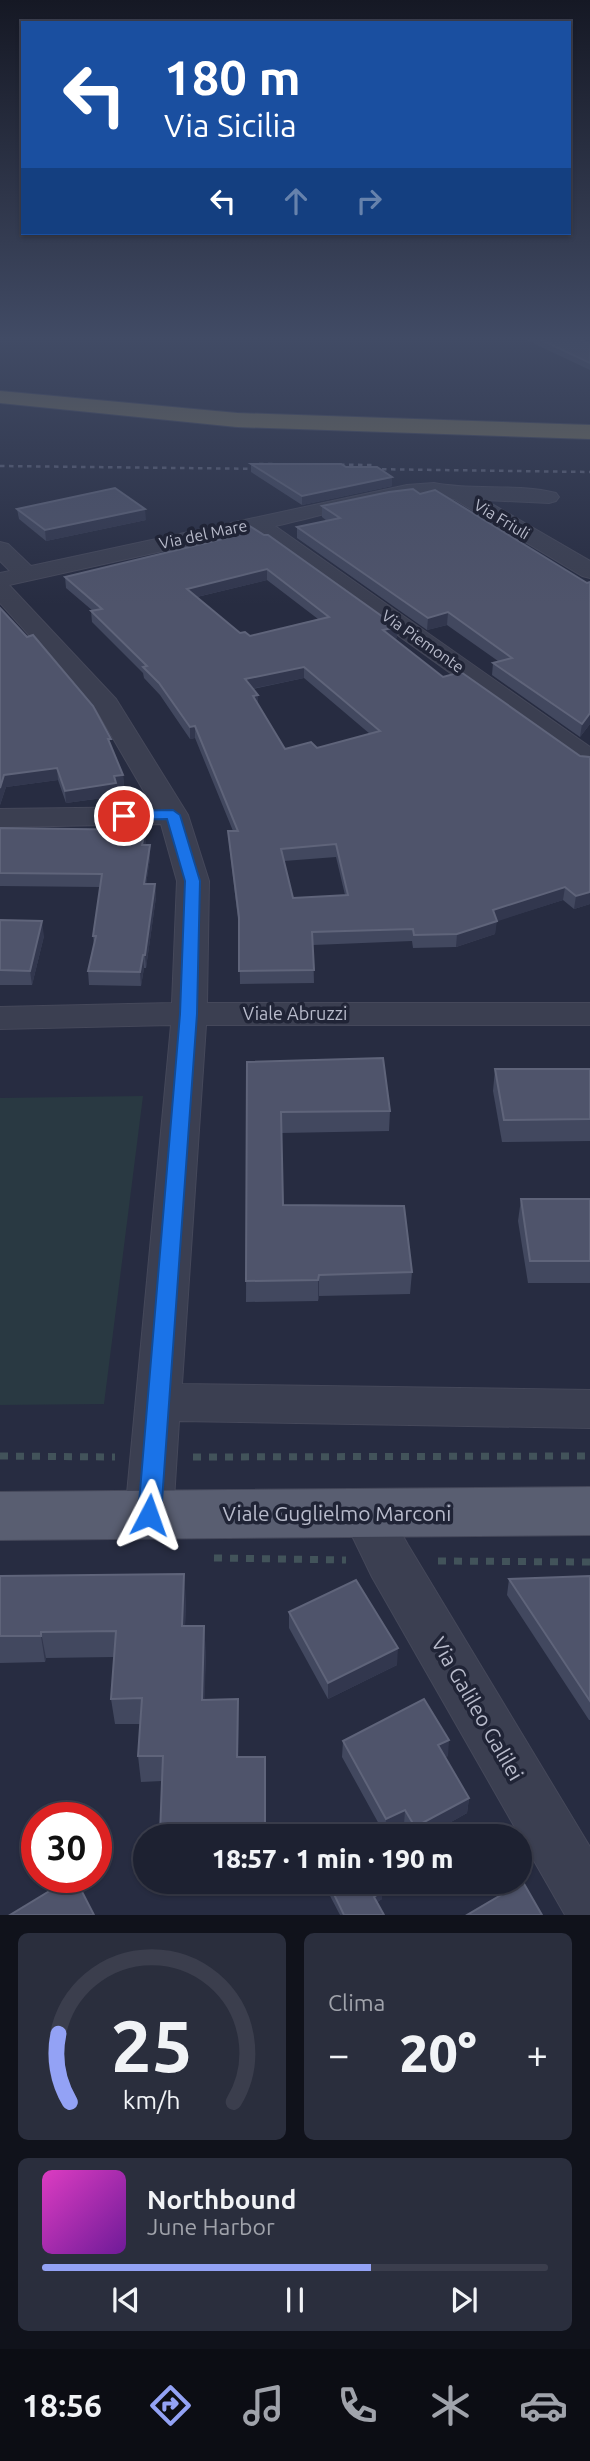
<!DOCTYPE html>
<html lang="it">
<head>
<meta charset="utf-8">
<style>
  :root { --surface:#1d2131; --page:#2a2e3d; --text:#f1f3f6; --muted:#a0a3ab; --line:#3b3e4d; --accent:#93a2f5 }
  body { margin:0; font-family:Ubuntu,sans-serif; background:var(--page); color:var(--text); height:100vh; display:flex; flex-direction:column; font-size:26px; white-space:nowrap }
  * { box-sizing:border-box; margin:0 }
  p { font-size:23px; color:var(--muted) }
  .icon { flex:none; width:38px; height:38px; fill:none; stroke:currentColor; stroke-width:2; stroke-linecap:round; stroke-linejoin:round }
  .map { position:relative; height:1915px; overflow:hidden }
  .panel { display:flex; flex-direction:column; gap:18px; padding:18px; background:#10121b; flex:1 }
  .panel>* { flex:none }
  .banner { position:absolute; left:21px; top:21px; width:550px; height:214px; border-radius:0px; box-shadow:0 2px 5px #0004,0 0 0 2px var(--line); background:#1a4fa0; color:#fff; overflow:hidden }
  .speed { position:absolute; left:21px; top:1802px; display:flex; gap:14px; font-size:35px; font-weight:700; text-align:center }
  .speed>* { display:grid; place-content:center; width:91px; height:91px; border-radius:50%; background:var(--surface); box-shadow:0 2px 5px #0004,0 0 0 2px var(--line); line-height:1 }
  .speed .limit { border:10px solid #d22; background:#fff; color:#111 }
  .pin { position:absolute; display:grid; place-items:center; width:60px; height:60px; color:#fff; margin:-30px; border:4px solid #fff; border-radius:50%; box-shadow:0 2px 7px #0007 }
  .me { position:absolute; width:77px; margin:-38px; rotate:4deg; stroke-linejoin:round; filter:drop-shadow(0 0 5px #0008) }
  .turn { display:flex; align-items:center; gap:24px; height:147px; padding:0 28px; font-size:32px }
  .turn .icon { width:91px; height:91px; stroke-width:2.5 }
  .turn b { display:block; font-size:49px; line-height:60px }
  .lanes { display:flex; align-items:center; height:66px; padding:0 28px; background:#0003; justify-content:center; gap:35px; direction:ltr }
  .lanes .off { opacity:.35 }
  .big { font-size:52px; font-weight:800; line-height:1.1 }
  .panel .card { flex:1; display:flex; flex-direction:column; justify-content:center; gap:10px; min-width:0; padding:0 24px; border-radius:10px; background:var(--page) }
  .panel .dial { align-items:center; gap:0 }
  .dial svg { height:182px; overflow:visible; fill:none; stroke:var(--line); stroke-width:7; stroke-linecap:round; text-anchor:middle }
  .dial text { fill:var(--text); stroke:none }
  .song { display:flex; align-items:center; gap:21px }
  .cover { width:84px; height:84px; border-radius:10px; background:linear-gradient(135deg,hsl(310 70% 55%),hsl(280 70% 35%)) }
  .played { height:7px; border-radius:4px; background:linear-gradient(90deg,var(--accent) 65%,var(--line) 65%) }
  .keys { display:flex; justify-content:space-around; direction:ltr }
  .heat { display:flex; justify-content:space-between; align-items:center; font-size:38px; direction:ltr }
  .panel .tiles { flex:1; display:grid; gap:18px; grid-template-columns:1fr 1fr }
  .card:last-child { grid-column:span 2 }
  .trip { position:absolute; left:133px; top:1824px; width:399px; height:70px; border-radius:35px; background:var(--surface); box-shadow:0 2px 5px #0004,0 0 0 2px var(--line); font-weight:800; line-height:70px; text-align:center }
  .dock { display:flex; height:112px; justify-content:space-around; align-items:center; background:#0c0d14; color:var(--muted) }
  .dock .icon { width:49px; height:49px }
  .dock .current { color:var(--accent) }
  .dock b { font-size:32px; color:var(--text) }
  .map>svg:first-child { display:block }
</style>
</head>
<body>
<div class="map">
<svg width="590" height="1915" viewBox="0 0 590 1915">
  <rect width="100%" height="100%" fill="#272c41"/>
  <polygon fill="#293942" points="143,1096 104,1404 0,1405 0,1098"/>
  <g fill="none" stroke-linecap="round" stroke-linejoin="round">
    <defs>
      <g id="minor">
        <path d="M434,483C475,491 517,483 556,493L559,497L556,501L549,503L485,500L590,561V578L582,576L454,499C402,489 327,515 275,526L590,747V768L580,766L253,531L9,585L116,699L188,815L209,881L207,1003H590V1025H206L182,1384L590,1390V1428L179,1421L173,1515L166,1530L149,1536L132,1530L125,1515L171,1025L0,1029V1007L172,1003L177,881L161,824L0,827V809L153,807L96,709L0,603V573L10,571L0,561V542L8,544L31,566L407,485Z"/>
        <polygon points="366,1494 383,1500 408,1545 590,1847 590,1915 565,1915 372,1577 342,1515 349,1500"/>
      </g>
      <polygon id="major" points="590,1487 590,1535 0,1540 0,1492"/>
      <polygon id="highway" points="0,391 237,413 590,425 590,439 237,427 0,403"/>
    </defs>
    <use href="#minor" stroke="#45485a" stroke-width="2"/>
    <use href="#major" stroke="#45485a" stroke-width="2"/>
    <use href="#highway" stroke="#434758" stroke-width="2"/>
    <g stroke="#42535a" stroke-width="7" stroke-dasharray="8 8" stroke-linecap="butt">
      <polyline points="0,1456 115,1457"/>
      <polyline points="193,1457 590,1456"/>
      <polyline points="214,1558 346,1560"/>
      <polyline points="438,1561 590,1562"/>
    </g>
    <use href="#minor" fill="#3b3f51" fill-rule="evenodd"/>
    <use href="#major" fill="#595e71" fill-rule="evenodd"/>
    <use href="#highway" fill="#777259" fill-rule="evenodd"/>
    <g stroke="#5d6278" stroke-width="2.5" stroke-dasharray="4.5 4.5" stroke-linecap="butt">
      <polyline points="259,464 374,465"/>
      <polyline points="0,466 269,469"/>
      <polyline points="364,469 590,472"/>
    </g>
  </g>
  <g fill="#42485f" fill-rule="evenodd">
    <polygon points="520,337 577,337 590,344 590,370"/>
    <polygon points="251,464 346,467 392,477 392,486 302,505 251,472"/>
    <polygon points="420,494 587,583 590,582 590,724 580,737 492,675 493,663 498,661 447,625 427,630 297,538 297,527 327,521 322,517 322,506"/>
    <polygon points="17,509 146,520 46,541 19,519"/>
    <path d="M229,529L397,627V638L394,639L443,677L580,756L590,757V904L574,909L563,900L496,921L495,934L456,947L413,948L412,941L313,945L314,983L240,984L239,928L229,844L228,831H233L195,738L190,739L160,695L144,678L143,673L92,622L91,611H93L66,588L65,577L229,538ZM267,580L318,619L250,636L240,633L197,597ZM304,678L370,734L317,748L285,749L258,704L253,689ZM336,857L345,895L293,898L284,861Z"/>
    <polygon points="0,608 112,748 123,775 124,787 116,788 117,796 66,803 58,780 6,787 0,805"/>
    <polygon points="0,828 145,830 145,845 150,858 146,884 155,884 156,897 146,968 144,968 141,986 89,985 88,971 94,945 93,936 100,887 0,886"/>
    <polygon points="0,920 44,936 32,985 0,985"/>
    <polygon points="247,1062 390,1111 389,1131 281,1133 283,1205 412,1272 410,1294 319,1296 318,1301 246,1302"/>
    <polygon points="495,1069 590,1069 590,1141 502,1142 493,1091"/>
    <polygon points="521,1199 590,1199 590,1283 528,1283 518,1221"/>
    <polygon points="0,1576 186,1600 185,1626 206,1652 204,1700 238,1699 238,1757 265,1757 265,1836 160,1836 162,1781 141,1782 138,1756 140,1724 115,1724 111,1699 114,1657 46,1658 45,1662 0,1663"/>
    <polygon points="590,1576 590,1720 589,1720 507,1595 509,1579"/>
    <polygon points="289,1612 397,1665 328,1699 289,1628"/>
    <polygon points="343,1741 448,1756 445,1757 469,1798 467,1813 426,1836 410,1836 404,1825 385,1835 342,1757"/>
    <polygon points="329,1884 382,1899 377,1902 384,1915 340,1915 328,1892"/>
  </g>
  <g fill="#32374e">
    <polygon points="392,477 392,486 302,505 302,496"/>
    <polygon points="145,509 146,520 46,541 45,530"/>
    <polygon points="267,569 267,580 188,599 187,589"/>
    <polygon points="448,612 447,625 427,630 428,618"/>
    <polygon points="397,627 397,638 383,641 383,630"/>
    <polygon points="304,667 304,678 245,690 245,679"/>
    <polygon points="258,695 258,706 253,696"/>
    <polygon points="590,713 590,724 580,737 582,724"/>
    <polygon points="195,726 195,738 190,739 190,727"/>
    <polygon points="57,768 58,780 6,787 0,805 0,788 4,775"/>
    <polygon points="123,775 124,787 116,788 117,796 66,803 65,791 114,776"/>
    <polygon points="145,830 146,843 143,858 142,845"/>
    <polygon points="150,845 150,858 144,897 144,884"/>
    <polygon points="155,884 156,897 146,968 145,955"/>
    <polygon points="565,887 563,900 492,923 493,910"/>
    <polygon points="590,892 590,904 574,909 576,896"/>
    <polygon points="42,921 44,936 32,985 30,971"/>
    <polygon points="497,921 495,934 456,947 457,934"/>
    <polygon points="143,955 144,968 141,986 140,972"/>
    <polygon points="319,1275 319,1296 318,1301 318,1280"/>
    <polygon points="184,1574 186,1600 184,1652 182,1626"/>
    <polygon points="204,1626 206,1652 204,1726 202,1700"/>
    <polygon points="41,1632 46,1658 45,1662 41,1636"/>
    <polygon points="398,1648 397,1665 328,1699 328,1683"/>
    <polygon points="238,1699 239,1725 238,1783 237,1757"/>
    <polygon points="449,1740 448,1756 437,1761 438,1745"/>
    <polygon points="469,1798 467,1813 426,1836 414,1836 415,1827"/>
    <polygon points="405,1810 404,1825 385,1835 386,1819"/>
    <polygon points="382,1891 382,1899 374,1905 374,1897"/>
  </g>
  <g fill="#4f546b" stroke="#5f647a" stroke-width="2" fill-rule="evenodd">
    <polygon points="535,337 577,337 590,344 590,363"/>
    <polygon points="251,464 341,464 346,467 377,467 392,477 302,496"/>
    <polygon points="115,488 145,509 45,530 17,509"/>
    <polygon points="413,489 420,494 435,490 587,583 590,582 590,713 582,724 493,663 512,658 448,612 428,618 297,527 340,518 322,506 389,492"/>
    <path d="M248,525L264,535H268L397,627L383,630L443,677L461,672L580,756L590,757V892L576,896L565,887L493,910L497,921L457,934L414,935L413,929L312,932L314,970L239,971V917L228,831H238L195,726L190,727L159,683L143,667L147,666L91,611L102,609L65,577L231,537L229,529ZM267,569L329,617L250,636L245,632L240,633L187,589ZM304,667L380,731L317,748L311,742L285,749L253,696L258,695L245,679ZM336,844L348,895L293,898L281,849Z"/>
    <polygon points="0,608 27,637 33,635 93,706 111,739 108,739 123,775 114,776 116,783 65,791 57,768 4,775 0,788"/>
    <polygon points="0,828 145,830 142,845 150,845 144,884 155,884 145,955 143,955 140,972 88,971 96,936 93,936 102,874 0,873"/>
    <polygon points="0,920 42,921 30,971 0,970"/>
    <polygon points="383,1058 390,1111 281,1112 283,1205 404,1206 412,1272 319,1275 318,1280 246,1281 247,1062"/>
    <polygon points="495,1069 590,1069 590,1119 504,1120"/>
    <polygon points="521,1199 590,1199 590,1261 530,1261"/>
    <polygon points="184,1574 182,1626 204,1626 202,1700 238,1699 237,1757 265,1757 265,1833 160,1834 163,1756 138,1756 142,1698 111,1699 116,1631 41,1632 41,1636 0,1636 0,1576"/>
    <polygon points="590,1576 590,1701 509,1579"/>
    <polygon points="356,1580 398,1648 328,1683 289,1612"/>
    <polygon points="424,1699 449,1740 438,1745 469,1798 415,1827 405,1810 386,1819 343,1741"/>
    <polygon points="71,1878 75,1878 94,1915 10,1915"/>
    <polygon points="334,1881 377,1881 382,1891 374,1897 384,1915 344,1915 329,1884"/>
    <polygon points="523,1882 542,1915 467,1915"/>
  </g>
  <linearGradient id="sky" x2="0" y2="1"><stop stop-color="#151824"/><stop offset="0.56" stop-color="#414b65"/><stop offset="1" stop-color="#414b65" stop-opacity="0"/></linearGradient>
  <rect width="590" height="605" fill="url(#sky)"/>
  <polygon fill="#1a73e8" stroke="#114b97" stroke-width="2" points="173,810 180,815 200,881 197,1014 161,1515 158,1522 149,1525 141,1522 138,1515 180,1014 185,881 167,819 124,820 117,816 124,811"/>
  <g text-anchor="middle" stroke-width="7" stroke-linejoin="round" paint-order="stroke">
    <g font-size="16" fill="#b8bbcb" stroke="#202436">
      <text transform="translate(502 519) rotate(31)" y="6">Via Friuli</text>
      <text transform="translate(203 534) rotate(-12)" y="6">Via del Mare</text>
      <text transform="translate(423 641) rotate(35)" y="6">Via Piemonte</text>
    </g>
    <g font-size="18" fill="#b8bbcb" stroke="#202436">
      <text x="295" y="1020">Viale Abruzzi</text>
    </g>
    <g font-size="21" fill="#b8bbcb" stroke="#202436">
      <text x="337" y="1521">Viale Guglielmo Marconi</text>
      <text transform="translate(477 1709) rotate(60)" y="7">Via Galileo Galilei</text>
    </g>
  </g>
</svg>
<div class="speed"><div class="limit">30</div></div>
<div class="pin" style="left:124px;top:816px;background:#d93025"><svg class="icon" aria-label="arrive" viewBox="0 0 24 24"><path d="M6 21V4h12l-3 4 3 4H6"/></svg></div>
<svg class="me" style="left:149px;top:1515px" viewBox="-20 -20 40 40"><path d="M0-17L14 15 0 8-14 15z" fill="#1a73e8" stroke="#fff" stroke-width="4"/></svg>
<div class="trip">18:57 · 1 min · 190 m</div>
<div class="banner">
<div class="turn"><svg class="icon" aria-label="left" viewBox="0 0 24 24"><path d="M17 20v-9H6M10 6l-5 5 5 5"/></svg><div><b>180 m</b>Via Sicilia</div></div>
<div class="lanes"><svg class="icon" aria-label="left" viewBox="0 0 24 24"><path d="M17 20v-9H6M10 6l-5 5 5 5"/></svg><svg class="icon off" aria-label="ahead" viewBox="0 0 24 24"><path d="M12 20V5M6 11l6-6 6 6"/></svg><svg class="icon off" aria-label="right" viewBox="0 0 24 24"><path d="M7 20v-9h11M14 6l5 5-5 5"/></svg></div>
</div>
</div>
<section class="panel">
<div class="tiles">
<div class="card dial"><svg viewBox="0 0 100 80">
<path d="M14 69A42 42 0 1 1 86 69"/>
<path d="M14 69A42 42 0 0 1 9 39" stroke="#93a2f5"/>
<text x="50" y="56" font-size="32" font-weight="700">25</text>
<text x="50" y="72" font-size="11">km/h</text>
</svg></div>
<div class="card"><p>Clima</p>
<div class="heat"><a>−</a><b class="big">20°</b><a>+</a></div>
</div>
<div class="card">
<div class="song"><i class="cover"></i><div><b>Northbound</b><p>June Harbor</p></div></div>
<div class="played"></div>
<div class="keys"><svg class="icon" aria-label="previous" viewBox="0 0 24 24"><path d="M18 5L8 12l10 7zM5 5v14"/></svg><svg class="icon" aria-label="pause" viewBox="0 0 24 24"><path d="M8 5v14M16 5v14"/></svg><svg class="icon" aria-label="next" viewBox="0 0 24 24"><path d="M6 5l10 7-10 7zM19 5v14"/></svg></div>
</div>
</div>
</section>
<nav class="dock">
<b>18:56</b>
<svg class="icon current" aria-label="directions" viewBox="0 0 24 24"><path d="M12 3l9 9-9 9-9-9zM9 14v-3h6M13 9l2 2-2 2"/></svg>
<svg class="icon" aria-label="music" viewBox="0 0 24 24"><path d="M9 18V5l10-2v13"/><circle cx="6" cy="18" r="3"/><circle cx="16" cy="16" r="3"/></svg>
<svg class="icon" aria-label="phone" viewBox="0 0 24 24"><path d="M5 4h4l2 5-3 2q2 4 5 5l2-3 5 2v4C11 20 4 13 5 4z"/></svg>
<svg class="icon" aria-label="climate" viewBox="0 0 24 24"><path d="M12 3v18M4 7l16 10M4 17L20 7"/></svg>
<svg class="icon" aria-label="car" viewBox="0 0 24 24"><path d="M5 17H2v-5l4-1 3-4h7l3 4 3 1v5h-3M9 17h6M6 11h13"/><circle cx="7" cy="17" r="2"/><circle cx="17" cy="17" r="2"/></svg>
</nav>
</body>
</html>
